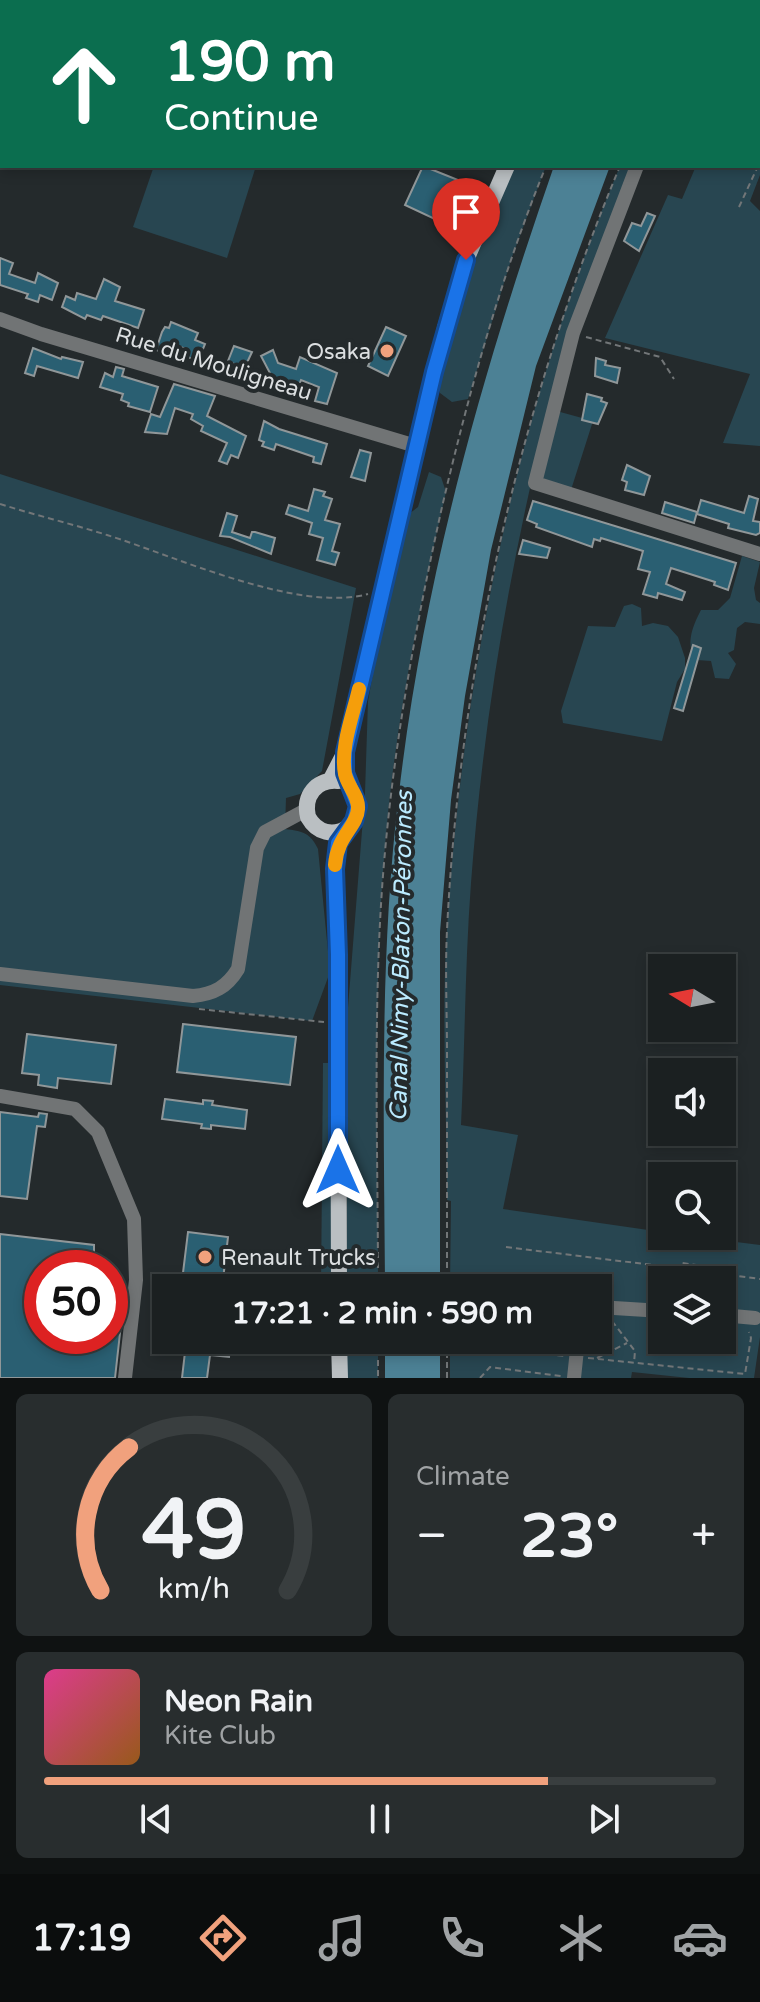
<!DOCTYPE html>
<html lang="en">
<head>
<meta charset="utf-8">
<style>
  :root { --surface:#1b2021; --page:#282d2e; --text:#f1f3f6; --muted:#a0a3a5; --line:#393e3f; --accent:#f1a17d }
  body { margin:0; font-family:"Varela Round",sans-serif; background:var(--page); color:var(--text); height:100vh; display:flex; flex-direction:column; font-size:30px; white-space:nowrap }
  * { box-sizing:border-box; margin:0 }
  p { font-size:26px; color:var(--muted) }
  .icon { flex:none; width:44px; height:44px; fill:none; stroke:currentColor; stroke-width:2; stroke-linecap:round; stroke-linejoin:round }
  .map { position:relative; height:1378px; overflow:hidden }
  .panel { display:flex; flex-direction:column; gap:16px; padding:16px; background:#0f1212; flex:1 }
  .panel>* { flex:none }
  .banner { position:absolute; left:0px; top:0px; width:760px; height:168px; box-shadow:0 4px 12px #0003,0 0 0 2px var(--line); background:#0b6e4f; color:#fff; overflow:hidden }
  .needle { width:52px; rotate:280deg }
  .buttons { position:absolute; left:648px; top:954px; display:grid; gap:16px }
  .buttons a { display:grid; place-items:center; width:88px; height:88px; border-radius:0px; background:var(--surface); box-shadow:0 4px 12px #0003,0 0 0 2px var(--line); font-size:40px }
  .speed { position:absolute; left:24px; top:1250px; display:flex; gap:16px; font-size:40px; font-weight:700; text-align:center }
  .speed>* { display:grid; place-content:center; width:104px; height:104px; border-radius:50%; background:var(--surface); box-shadow:0 4px 12px #0003,0 0 0 2px var(--line); line-height:1 }
  .speed .limit { border:12px solid #d22; background:#fff; color:#111 }
  .pin { position:absolute; display:grid; place-items:center; width:68px; height:68px; color:#fff; margin:-82px -34px; border-radius:50% 50% 50% 0; rotate:-45deg; box-shadow:0 0 8px #0007 }
  .pin .icon { rotate:45deg }
  .me { position:absolute; width:88px; margin:-44px; rotate:0deg; stroke-linejoin:round; filter:drop-shadow(0 0 6px #0008) }
  .turn { display:flex; align-items:center; gap:28px; height:168px; padding:0 32px; font-size:36px }
  .turn .icon { width:104px; height:104px; stroke-width:2.5 }
  .turn b { display:block; font-size:56px; line-height:68px }
  .big { font-size:60px; font-weight:800; line-height:1.1 }
  .panel .widget { flex:1; display:flex; flex-direction:column; justify-content:center; gap:12px; min-width:0; padding:0 28px; border-radius:12px; background:var(--page) }
  .panel .dial { align-items:center; gap:0 }
  .dial svg { height:208px; overflow:visible; fill:none; stroke:var(--line); stroke-width:7; stroke-linecap:round; text-anchor:middle }
  .dial text { fill:var(--text); stroke:none }
  .song { display:flex; align-items:center; gap:24px }
  .cover { width:96px; height:96px; border-radius:12px; background:linear-gradient(135deg,hsl(330 70% 55%),hsl(30 70% 35%)) }
  .played { height:8px; border-radius:4px; background:linear-gradient(90deg,var(--accent) 75%,var(--line) 75%) }
  .keys { display:flex; justify-content:space-around; direction:ltr }
  .heat { display:flex; justify-content:space-between; align-items:center; font-size:44px; direction:ltr }
  .panel .tiles { flex:1; display:grid; gap:16px; grid-template-columns:1fr 1fr }
  .widget:last-child { grid-column:span 2 }
  .trip { position:absolute; left:152px; top:1274px; width:460px; height:80px; border-radius:0px; background:var(--surface); box-shadow:0 4px 12px #0003,0 0 0 2px var(--line); font-weight:800; line-height:80px; text-align:center }
  .dock { display:flex; height:128px; justify-content:space-around; align-items:center; background:#0b0d0d; color:var(--muted) }
  .dock .icon { width:56px; height:56px }
  .dock .selected { color:var(--accent) }
  .dock b { font-size:36px; color:var(--text) }
  .map>svg:first-child { display:block }
</style>
</head>
<body>
<div class="map">
<svg width="760" height="1378" viewBox="0 0 760 1378">
  <rect width="100%" height="100%" fill="#242a2c"/>
  <g fill="#284651" fill-rule="evenodd">
    <polygon points="760,153 760,175 750,201 760,211 760,446 723,443 750,374 605,338 668,195 682,199 696,166 758,166"/>
    <polygon points="154,166 256,166 227,258 133,227"/>
    <polygon points="507,166 546,166 512,257 468,399 452,402 440,393 434,372"/>
    <path d="M620,166H637L553,410L593,421L570,493L535,483L530,488C501,618 481,750 471,883C465,963 465,1045 461,1125L518,1135L503,1209L662,1232V1236H689L760,1245V1337L754,1378H689L632,1372L631,1378H450V1340H598V1288H450L451,1201L447,1200C447,1110 441,1018 447,928C464,665 518,409 620,166ZM662,1280H722V1340H662Z"/>
    <path d="M429,472L441,477L446,492C424,587 404,682 392,778C371,947 378,1119 378,1288H347V1020L365,793L368,701L389,586L409,514L418,507Z"/>
    <path d="M0,474L356,588L322,771L300,794L286,798L285,829C302,831 311,833 318,849L330,972L312,1021L0,985Z"/>
    <path d="M742,556L760,562L754,588L756,600L760,603V624L745,622L737,628L734,650L728,653L736,664L729,679L715,678L711,661L697,660C684,646 693,625 701,610H718L730,598Z"/>
    <polygon points="632,604 641,608 642,626 653,623 668,626 678,637 685,658 685,669 677,682 662,741 563,723 561,711 588,626 615,627 624,606"/>
    <polygon points="323,1063 332,1063 332,1288 321,1288"/>
    <rect x="347" y="1340" width="31" height="38"/>
  </g>
  <g fill="#4c8195">
    <path d="M554,166H610L536,366L491,550L465,696L451,800L440,932V1288H385C384,1123 379,957 399,793C424,577 483,370 554,166Z"/>
    <rect x="385" y="1340" width="55" height="38"/>
  </g>
  <g fill="#2a5f72" stroke="#909799" stroke-width="2">
    <polygon points="423,166 458,180 439,221 405,205"/>
    <polygon points="647,213 655,216 639,251 624,241 632,223 641,226"/>
    <polygon points="0,258 13,263 9,274 35,283 38,273 58,283 52,300 40,295 38,302 26,298 28,294 0,285"/>
    <polygon points="104,279 120,287 115,301 144,310 138,328 103,316 101,320 87,315 85,319 62,307 66,296 75,300 77,293 96,299"/>
    <polygon points="171,322 198,333 195,340 205,344 198,361 185,356 188,350 171,343 168,354 156,350 162,332 165,327 169,328"/>
    <polygon points="386,327 406,336 388,376 368,366"/>
    <polygon points="234,346 252,352 244,369 228,361"/>
    <polygon points="33,348 61,359 62,357 83,362 78,378 37,366 34,376 25,373"/>
    <polygon points="273,350 278,363 296,369 300,357 337,373 327,404 315,401 319,387 301,380 296,393 288,390 291,383 272,377 261,356"/>
    <polygon points="596,358 606,361 605,365 620,368 617,383 595,376"/>
    <polygon points="116,367 124,369 122,376 158,387 150,412 128,406 129,403 121,400 123,394 100,387 105,373 113,377"/>
    <polygon points="174,384 215,396 207,416 246,436 238,458 231,455 227,464 219,461 227,443 201,431 203,426 191,419 193,414 175,408 167,434 145,432 151,414 160,417"/>
    <polygon points="587,394 602,398 601,401 607,403 598,424 582,420"/>
    <polygon points="264,421 279,429 327,444 321,464 313,462 314,457 276,444 274,450 262,446 264,442 259,440"/>
    <polygon points="360,450 371,453 365,481 351,477"/>
    <polygon points="627,465 650,476 644,495 625,490 627,482 622,480"/>
    <polygon points="314,489 325,492 323,496 332,499 325,520 340,524 332,551 339,553 335,565 317,560 323,538 309,534 312,523 286,514 289,505 308,511"/>
    <polygon points="749,496 758,499 753,521 760,522 760,533 756,535 728,528 729,524 697,514 701,500 744,513"/>
    <polygon points="533,501 736,563 728,590 714,585 715,582 671,568 666,584 685,592 682,600 658,593 657,598 643,594 650,572 638,569 643,551 601,538 600,541 594,539 592,547 536,527 537,524 527,520"/>
    <polygon points="665,502 697,512 694,523 662,513"/>
    <polygon points="227,513 237,516 232,532 250,538 252,532 255,532 275,538 271,554 230,537 220,536"/>
    <polygon points="523,540 550,548 547,558 519,554"/>
    <polygon points="693,645 701,648 683,711 674,708"/>
    <polygon points="183,1024 296,1037 290,1085 177,1072"/>
    <polygon points="27,1034 116,1045 111,1084 58,1078 57,1088 38,1085 39,1075 22,1073"/>
    <polygon points="165,1099 203,1104 203,1100 213,1101 212,1105 247,1110 245,1129 211,1125 211,1129 201,1128 202,1124 162,1119"/>
    <polygon points="0,1112 38,1117 39,1113 47,1114 45,1127 37,1126 27,1199 0,1196"/>
    <polygon points="188,1232 228,1237 222,1288 162,1288 163,1278 182,1281"/>
    <polygon points="0,1234 94,1245 94,1255 89,1254 87,1268 42,1268 42,1336 110,1336 110,1286 125,1288 115,1378 0,1378"/>
    <polygon points="172,1340 231,1340 229,1357 210,1355 207,1378 182,1378 185,1352 171,1350"/>
  </g>
  <g fill="none" stroke-linecap="round" stroke-linejoin="round">
    <g stroke="#727678" stroke-width="2" stroke-dasharray="6 4" stroke-linecap="butt">
      <polyline points="618,2 619,0"/>
      <polyline points="695,2 696,0"/>
      <polyline points="739,207 758,166"/>
      <polyline points="586,337 660,357 674,379"/>
      <path d="M0,504C35,515 72,524 107,535C177,557 298,613 368,594"/>
      <polyline points="199,1009 324,1022"/>
      <polyline points="506,1247 677,1268 682,1263 696,1265 701,1271 760,1279"/>
      <path d="M378,1288C378,1155 373,1021 382,889C391,760 414,633 442,507C469,392 501,276 546,166"/>
      <path d="M447,1288C447,1209 447,1130 447,1052C447,1011 445,971 447,930C460,668 519,408 620,166"/>
      <polyline points="726,1301 726,1276"/>
      <polyline points="612,1321 635,1351 634,1363"/>
      <polyline points="378,1340 378,1378"/>
      <polyline points="495,1340 498,1350 565,1356"/>
      <polyline points="512,1351 526,1340"/>
      <polyline points="588,1358 745,1374 751,1338 749,1332"/>
      <polyline points="597,1358 627,1343"/>
      <polyline points="447,1378 447,1340"/>
      <polyline points="480,1378 490,1367 561,1376"/>
    </g>
    <g stroke="#717475" stroke-width="14">
      <polyline points="654,0 656,2"/>
      <polyline points="494,2 494,0"/>
      <polyline points="718,2 719,0"/>
      <polyline points="758,49 760,50"/>
      <polyline points="758,79 760,80"/>
      <polyline points="758,98 760,98"/>
      <polyline points="637,166 573,333 535,483 760,554"/>
      <polyline points="0,319 41,334 416,446"/>
      <path d="M0,974L193,996C214,994 227,987 238,969L257,848L265,832L306,810"/>
      <polyline points="0,1096 75,1109 98,1132 134,1219 136,1280 125,1378"/>
      <polyline points="598,1307 662,1311"/>
      <polyline points="722,1315 755,1318"/>
      <polyline points="574,1378 578,1340"/>
    </g>
    <g stroke="#babfc2" stroke-width="16">
      <polyline points="592,2 593,0"/>
      <polyline points="330,781 345,752 445,328 466,260 507,166"/>
      <path d="M338,781C316,779 303,796 308,817C317,833 333,837 349,827"/>
      <polyline points="339,1288 338,955 335,869 338,843 354,821 358,806 345,773 345,758"/>
      <polyline points="339,1340 340,1378"/>
    </g>
  </g>
  <g fill="none" stroke-linecap="round" stroke-linejoin="round">
    <defs>
      <polyline id="route" points="338,1170 338,955 335,869 338,843 354,821 358,806 345,773 345,752 434,372 466,260"/>
    </defs>
    <use href="#route" stroke="#114b97" stroke-width="20"/>
    <use href="#route" stroke="#1a73e8" stroke-width="14"/>
    <path stroke="#f59e0b" stroke-width="14" d="M335,865C337,836 357,827 358,809C359,796 348,787 345,774C340,748 353,715 359,689"/>
  </g>
  <g fill="#f1a17d" stroke="#242a2c" stroke-width="3">
    <circle cx="387" cy="351" r="8"/>
    <circle cx="205" cy="1257" r="8"/>
  </g>
  <g text-anchor="middle" stroke-width="8" stroke-linejoin="round" paint-order="stroke">
    <g font-size="22" fill="#dcdfe1" stroke="#242a2c" text-anchor="end">
      <text x="371" y="359">Osaka</text>
      <text x="221" y="1265" text-anchor="start">Renault Trucks</text>
    </g>
    <g font-size="22" fill="#dcdfe1" stroke="#242a2c">
      <text transform="translate(214 363) rotate(17)" y="8">Rue du Mouligneau</text>
    </g>
    <g font-size="24" font-style="italic" fill="#bbebff" stroke="#242a2c">
      <text transform="translate(401 956) rotate(-89)" y="8">Canal Nimy-Blaton-Péronnes</text>
    </g>
  </g>
</svg>
<div class="buttons">
<a><svg class="needle" viewBox="-14 -14 28 28"><path d="M0-13l5 13h-10z" fill="#e53935"/><path d="M0 13l5-13h-10z" fill="#a0a3a5"/></svg></a>
<a><svg class="icon" aria-label="sound" viewBox="0 0 24 24"><path d="M4 9h4l5-4v14l-5-4H4zM17 9q2 3 0 6"/></svg></a>
<a><svg class="icon" aria-label="search" viewBox="0 0 24 24"><circle cx="10" cy="10" r="6"/><path d="M15 15l6 6"/></svg></a>
<a><svg class="icon" aria-label="layers" viewBox="0 0 24 24"><path d="M12 4l9 5-9 5-9-5zM3 14l9 5 9-5"/></svg></a>
</div>
<div class="speed"><div class="limit">50</div></div>
<div class="pin" style="left:466px;top:260px;background:#d93025"><svg class="icon" aria-label="arrive" viewBox="0 0 24 24"><path d="M6 21V4h12l-3 4 3 4H6"/></svg></div>
<svg class="me" style="left:338px;top:1170px" viewBox="-20 -20 40 40"><path d="M0-17L14 15 0 8-14 15z" fill="#1a73e8" stroke="#fff" stroke-width="4"/></svg>
<div class="trip">17:21 · 2 min · 590 m</div>
<div class="banner">
<div class="turn"><svg class="icon" aria-label="ahead" viewBox="0 0 24 24"><path d="M12 20V5M6 11l6-6 6 6"/></svg><div><b>190 m</b>Continue</div></div>
</div>
</div>
<section class="panel">
<div class="tiles">
<div class="widget dial"><svg viewBox="0 0 100 80">
<path d="M14 69A42 42 0 1 1 86 69"/>
<path d="M14 69A42 42 0 0 1 25 14" stroke="#f1a17d"/>
<text x="50" y="56" font-size="32" font-weight="700">49</text>
<text x="50" y="72" font-size="11">km/h</text>
</svg></div>
<div class="widget"><p>Climate</p>
<div class="heat"><a>−</a><b class="big">23°</b><a>+</a></div>
</div>
<div class="widget">
<div class="song"><i class="cover"></i><div><b>Neon Rain</b><p>Kite Club</p></div></div>
<div class="played"></div>
<div class="keys"><svg class="icon" aria-label="previous" viewBox="0 0 24 24"><path d="M18 5L8 12l10 7zM5 5v14"/></svg><svg class="icon" aria-label="pause" viewBox="0 0 24 24"><path d="M8 5v14M16 5v14"/></svg><svg class="icon" aria-label="next" viewBox="0 0 24 24"><path d="M6 5l10 7-10 7zM19 5v14"/></svg></div>
</div>
</div>
</section>
<nav class="dock">
<b>17:19</b>
<svg class="icon selected" aria-label="directions" viewBox="0 0 24 24"><path d="M12 3l9 9-9 9-9-9zM9 14v-3h6M13 9l2 2-2 2"/></svg>
<svg class="icon" aria-label="music" viewBox="0 0 24 24"><path d="M9 18V5l10-2v13"/><circle cx="6" cy="18" r="3"/><circle cx="16" cy="16" r="3"/></svg>
<svg class="icon" aria-label="phone" viewBox="0 0 24 24"><path d="M5 4h4l2 5-3 2q2 4 5 5l2-3 5 2v4C11 20 4 13 5 4z"/></svg>
<svg class="icon" aria-label="climate" viewBox="0 0 24 24"><path d="M12 3v18M4 7l16 10M4 17L20 7"/></svg>
<svg class="icon" aria-label="car" viewBox="0 0 24 24"><path d="M5 17H2v-5l4-1 3-4h7l3 4 3 1v5h-3M9 17h6M6 11h13"/><circle cx="7" cy="17" r="2"/><circle cx="17" cy="17" r="2"/></svg>
</nav>
</body>
</html>
